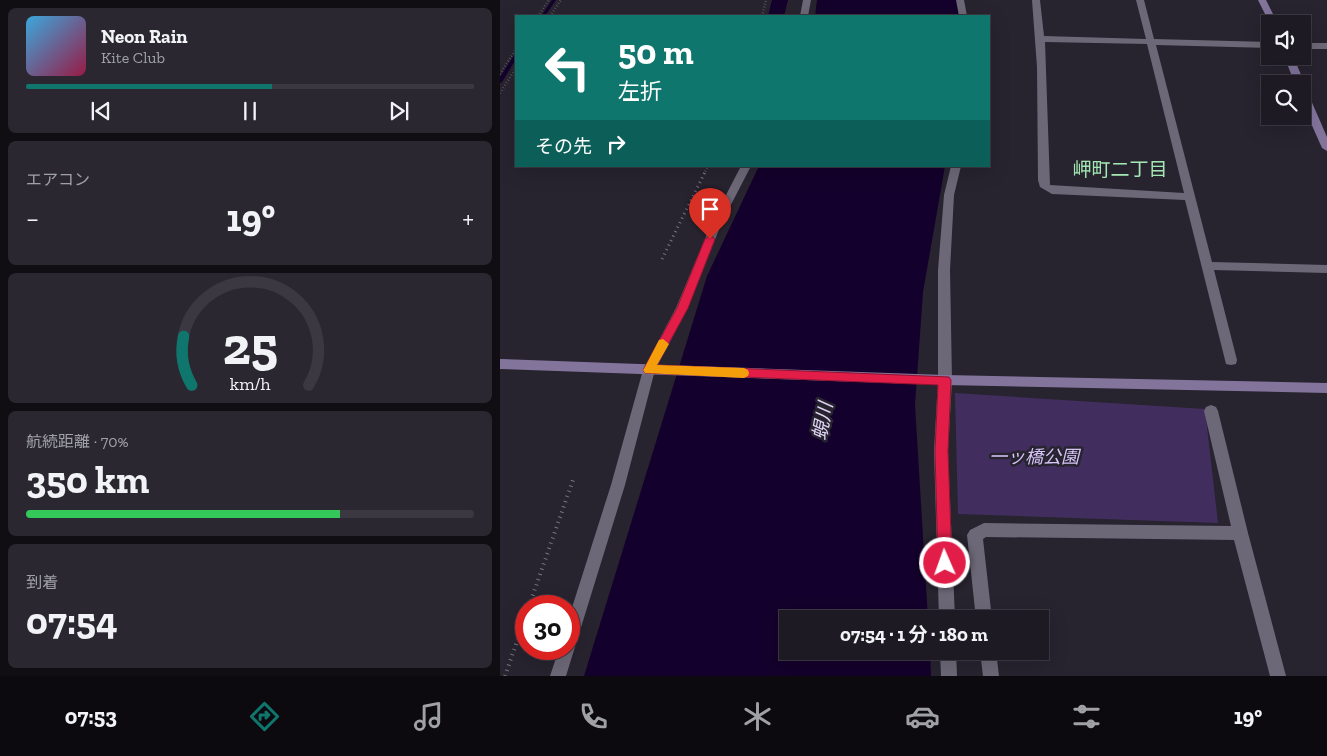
<!DOCTYPE html>
<html lang="ja">
<head>
<meta charset="utf-8">
<style>
  :root { --surface:#1d1a23; --page:#2a2730; --text:#f1f3f6; --muted:#a0a1a6; --line:#3b3841; --accent:#0f766e }
  body { margin:0; font-family:"Zilla Slab","Noto Sans JP",serif; background:var(--page); color:var(--text); height:100vh; display:flex; flex-direction:column; font-size:19px; white-space:nowrap }
  * { box-sizing:border-box; margin:0 }
  p { font-size:16px; color:var(--muted) }
  .icon { flex:none; width:28px; height:28px; fill:none; stroke:currentColor; stroke-width:2; stroke-linecap:round; stroke-linejoin:round }
  .map { position:relative; flex:1; overflow:hidden }
  .panel { display:flex; flex-direction:column; gap:8px; padding:8px; background:#100e13; width:500px }
  .panel>* { flex:none }
  .top-card { position:absolute; left:15px; top:15px; width:475px; height:152px; border-radius:0px; box-shadow:0 5px 20px #0002,0 0 0 1px var(--line); background:#0f766e; color:#fff; overflow:hidden }
  .fabs { position:absolute; left:761px; top:15px; display:grid; gap:10px }
  .fabs a { display:grid; place-items:center; width:50px; height:50px; border-radius:0px; background:var(--surface); box-shadow:0 5px 20px #0002,0 0 0 1px var(--line); font-size:25px }
  .speed { position:absolute; left:15px; top:595px; display:flex; gap:10px; font-size:25px; font-weight:700; text-align:center }
  .speed>* { display:grid; place-content:center; width:65px; height:65px; border-radius:50%; background:var(--surface); box-shadow:0 5px 20px #0002,0 0 0 1px var(--line); line-height:1 }
  .speed .limit { border:8px solid #d22; background:#fff; color:#111 }
  .pin { position:absolute; display:grid; place-items:center; width:42px; height:42px; color:#fff; margin:-51px -21px; border-radius:50% 50% 50% 0; rotate:-45deg; box-shadow:0 0 5px #0007 }
  .pin .icon { rotate:45deg }
  .me { position:absolute; width:55px; margin:-28px; rotate:358deg; stroke-linejoin:round; filter:drop-shadow(0 0 4px #0008) }
  .turn { display:flex; align-items:center; gap:18px; height:105px; padding:0 20px; font-size:22px }
  .turn .icon { width:65px; height:65px; stroke-width:2.5 }
  .turn b { display:block; font-size:35px; line-height:42px }
  .then { display:flex; align-items:center; height:48px; padding:0 20px; background:#0003; gap:10px; font-size:19px }
  .big { font-size:38px; font-weight:700; line-height:1.1 }
  .panel .card { flex:1; display:flex; flex-direction:column; justify-content:center; gap:8px; min-width:0; padding:0 18px; border-radius:8px; background:var(--page) }
  .panel .dial { align-items:center; gap:0 }
  .dial svg { height:130px; overflow:visible; fill:none; stroke:var(--line); stroke-width:7; stroke-linecap:round; text-anchor:middle }
  .dial text { fill:var(--text); stroke:none }
  .song { display:flex; align-items:center; gap:15px }
  .cover { width:60px; height:60px; border-radius:8px; background:linear-gradient(135deg,hsl(200 70% 55%),hsl(340 70% 35%)) }
  .played { height:5px; border-radius:2px; background:linear-gradient(90deg,var(--accent) 55%,var(--line) 55%) }
  .keys { display:flex; justify-content:space-around; direction:ltr }
  .heat { display:flex; justify-content:space-between; align-items:center; font-size:28px; direction:ltr }
  .charge { height:8px; border-radius:4px; background:linear-gradient(90deg,#34c759 70%,var(--line) 0) }
  .trip { position:absolute; left:279px; top:610px; width:270px; height:50px; border-radius:0px; background:var(--surface); box-shadow:0 5px 20px #0002,0 0 0 1px var(--line); font-weight:700; line-height:50px; text-align:center }
  .tabs { display:flex; height:80px; justify-content:space-around; align-items:center; background:#0c0a0e; color:var(--muted) }
  .tabs .icon { width:35px; height:35px }
  .tabs .current { color:var(--accent) }
  .tabs b { font-size:22px; color:var(--text) }
  main { display:flex; flex:1; min-height:0 }
  .map>svg:first-child { display:block }
</style>
</head>
<body>
<main>
<section class="panel">
<div class="card">
<div class="song"><i class="cover"></i><div><b>Neon Rain</b><p>Kite Club</p></div></div>
<div class="played"></div>
<div class="keys"><svg class="icon" aria-label="previous" viewBox="0 0 24 24"><path d="M18 5L8 12l10 7zM5 5v14"/></svg><svg class="icon" aria-label="pause" viewBox="0 0 24 24"><path d="M8 5v14M16 5v14"/></svg><svg class="icon" aria-label="next" viewBox="0 0 24 24"><path d="M6 5l10 7-10 7zM19 5v14"/></svg></div>
</div>
<div class="card"><p>エアコン</p>
<div class="heat"><a>−</a><b class="big">19°</b><a>+</a></div>
</div>
<div class="card dial"><svg viewBox="0 0 100 80">
<path d="M14 69A42 42 0 1 1 86 69"/>
<path d="M14 69A42 42 0 0 1 9 39" stroke="#0f766e"/>
<text x="50" y="56" font-size="32" font-weight="700">25</text>
<text x="50" y="72" font-size="11">km/h</text>
</svg></div>
<div class="card"><p>航続距離 · 70%</p><b class="big">350 km</b><div class="charge"></div></div>
<div class="card"><p>到着</p><b class="big">07:54</b></div>
</section>
<div class="map">
<svg width="827" height="676" viewBox="0 0 827 676">
  <rect width="100%" height="100%" fill="#27232f"/>
  <polygon fill="#412e5e" points="455,393 705,409 718,523 458,514"/>
  <g fill="#14002c">
    <polygon points="317,0 460,0 461,16 315,16"/>
    <polygon points="259,166 445,166 423,292 415,405 428,619 288,619 288,651 430,651 431,676 84,676 207,276"/>
  </g>
  <g fill="none" stroke-linecap="round" stroke-linejoin="round">
    <g fill="#14002c" fill-rule="evenodd">
      <polygon points="52,0 56,0 45,16 41,16"/>
      <polygon points="14,55 16,55 16,59 2,82 0,83 0,77"/>
    </g>
    <polygon fill="#14002c" fill-rule="evenodd" points="272,0 288,0 284,16 268,16"/>
    <g stroke="#78757f" stroke-width="2.5" stroke-dasharray="0.5 2.5" stroke-linecap="butt">
      <polyline points="38,16 49,0"/>
      <polyline points="50,16 61,0"/>
      <polyline points="262,16 266,0"/>
      <polyline points="0,74 16,49"/>
      <polyline points="0,93 16,68"/>
      <polyline points="204,174 208,166"/>
    </g>
    <polyline stroke="#78757f" stroke-width="3" stroke-dasharray="1 4" stroke-linecap="butt" points="162,259 205,172"/>
    <g stroke="#78757f" stroke-width="4" stroke-dasharray="1 4.5" stroke-linecap="butt">
      <polyline points="29,606 73,480"/>
      <polyline points="5,676 26,615"/>
    </g>
    <g fill="#6d6877" fill-rule="evenodd">
      <polygon points="303,0 311,0 308,16 300,16"/>
      <polygon points="456,0 464,0 467,16 459,16"/>
      <path d="M532,0H540L544,36L646,39L636,0H644L654,39L770,42V48L656,45L712,262L827,265V273L714,270L737,360L736,364L731,365L726,364L685,200L552,194L540,187L538,180L537,67ZM545,42L647,44L684,193L550,185Z"/>
      <rect x="802" y="43" width="25" height="6"/>
      <polygon points="241,166 251,166 222,222 188,308 155,370 125,485 66,676 50,676 59,649 69,649 69,617 111,485 143,370 176,308 212,222"/>
      <polygon points="451,166 461,166 454,195 450,270 452,380 448,451 455,619 439,619 434,451 438,380 438,270 444,195"/>
      <polygon points="711,405 716,407 718,411 748,533 786,676 770,676 734,540 486,537 483,539 492,619 476,619 467,535 470,530 484,523 731,526 704,411 706,407"/>
      <polygon points="440,651 456,651 457,676 441,676"/>
      <polygon points="480,651 496,651 499,676 483,676"/>
    </g>
    <g fill="#83749c" fill-rule="evenodd">
      <polygon points="758,0 766,0 778,24 770,24"/>
      <polygon points="784,56 793,56 805,84 803,86 802,84 795,84"/>
      <polygon points="802,88 807,91 827,137 827,151 822,148 802,103"/>
      <polygon points="0,359 445,375 827,383 827,393 445,385 0,369"/>
    </g>
  </g>
  <polygon fill="#e11d48" stroke="#92132f" points="210,235 215,239 188,308 157,365 449,377 451,380 448,451 452,563 450,568 445,570 440,568 438,563 435,451 438,385 145,373 143,370 177,308 205,239"/>
  <polygon fill="#f59e0b" points="163,339 169,344 157,365 244,368 248,370 249,373 248,376 244,378 145,373 143,370 145,367 159,340"/>
  <g text-anchor="middle" stroke-width="5" stroke-linejoin="round" paint-order="stroke">
    <g font-size="18" font-style="italic" fill="#d7c5f9" stroke="#27232f">
      <text x="534" y="463">一ッ橋公園</text>
    </g>
    <g font-size="19" fill="#a3e7b2" stroke="#27232f">
      <text x="620" y="176">岬町二丁目</text>
    </g>
    <g font-size="19" font-style="italic" fill="#e1d5f8" stroke="#27232f">
      <text transform="translate(322 421) rotate(-80)" y="7">蜆川</text>
    </g>
  </g>
</svg>
<div class="fabs">
<a><svg class="icon" aria-label="sound" viewBox="0 0 24 24"><path d="M4 9h4l5-4v14l-5-4H4zM17 9q2 3 0 6"/></svg></a>
<a><svg class="icon" aria-label="search" viewBox="0 0 24 24"><circle cx="10" cy="10" r="6"/><path d="M15 15l6 6"/></svg></a>
</div>
<div class="speed"><div class="limit">30</div></div>
<div class="pin" style="left:210px;top:239px;background:#d93025"><svg class="icon" aria-label="arrive" viewBox="0 0 24 24"><path d="M6 21V4h12l-3 4 3 4H6"/></svg></div>
<svg class="me" style="left:445px;top:563px" viewBox="-20 -20 40 40"><circle r="17" fill="#e11d48" stroke="#fff" stroke-width="3"/><path d="M0-11L8 9 0 5-8 9z" fill="#fff"/></svg>
<div class="trip">07:54 · 1 分 · 180 m</div>
<div class="top-card">
<div class="turn"><svg class="icon" aria-label="left" viewBox="0 0 24 24"><path d="M17 20v-9H6M10 6l-5 5 5 5"/></svg><div><b>50 m</b>左折</div></div>
<div class="then">その先<svg class="icon" aria-label="right" viewBox="0 0 24 24"><path d="M7 20v-9h11M14 6l5 5-5 5"/></svg></div>
</div>
</div>
</main>
<nav class="tabs">
<b>07:53</b>
<svg class="icon current" aria-label="directions" viewBox="0 0 24 24"><path d="M12 3l9 9-9 9-9-9zM9 14v-3h6M13 9l2 2-2 2"/></svg>
<svg class="icon" aria-label="music" viewBox="0 0 24 24"><path d="M9 18V5l10-2v13"/><circle cx="6" cy="18" r="3"/><circle cx="16" cy="16" r="3"/></svg>
<svg class="icon" aria-label="phone" viewBox="0 0 24 24"><path d="M5 4h4l2 5-3 2q2 4 5 5l2-3 5 2v4C11 20 4 13 5 4z"/></svg>
<svg class="icon" aria-label="climate" viewBox="0 0 24 24"><path d="M12 3v18M4 7l16 10M4 17L20 7"/></svg>
<svg class="icon" aria-label="car" viewBox="0 0 24 24"><path d="M5 17H2v-5l4-1 3-4h7l3 4 3 1v5h-3M9 17h6M6 11h13"/><circle cx="7" cy="17" r="2"/><circle cx="17" cy="17" r="2"/></svg>
<svg class="icon" aria-label="filters" viewBox="0 0 24 24"><path d="M4 7h16M4 17h16"/><circle cx="9" cy="7" r="2"/><circle cx="15" cy="17" r="2"/></svg>
<b>19°</b>
</nav>
</body>
</html>
